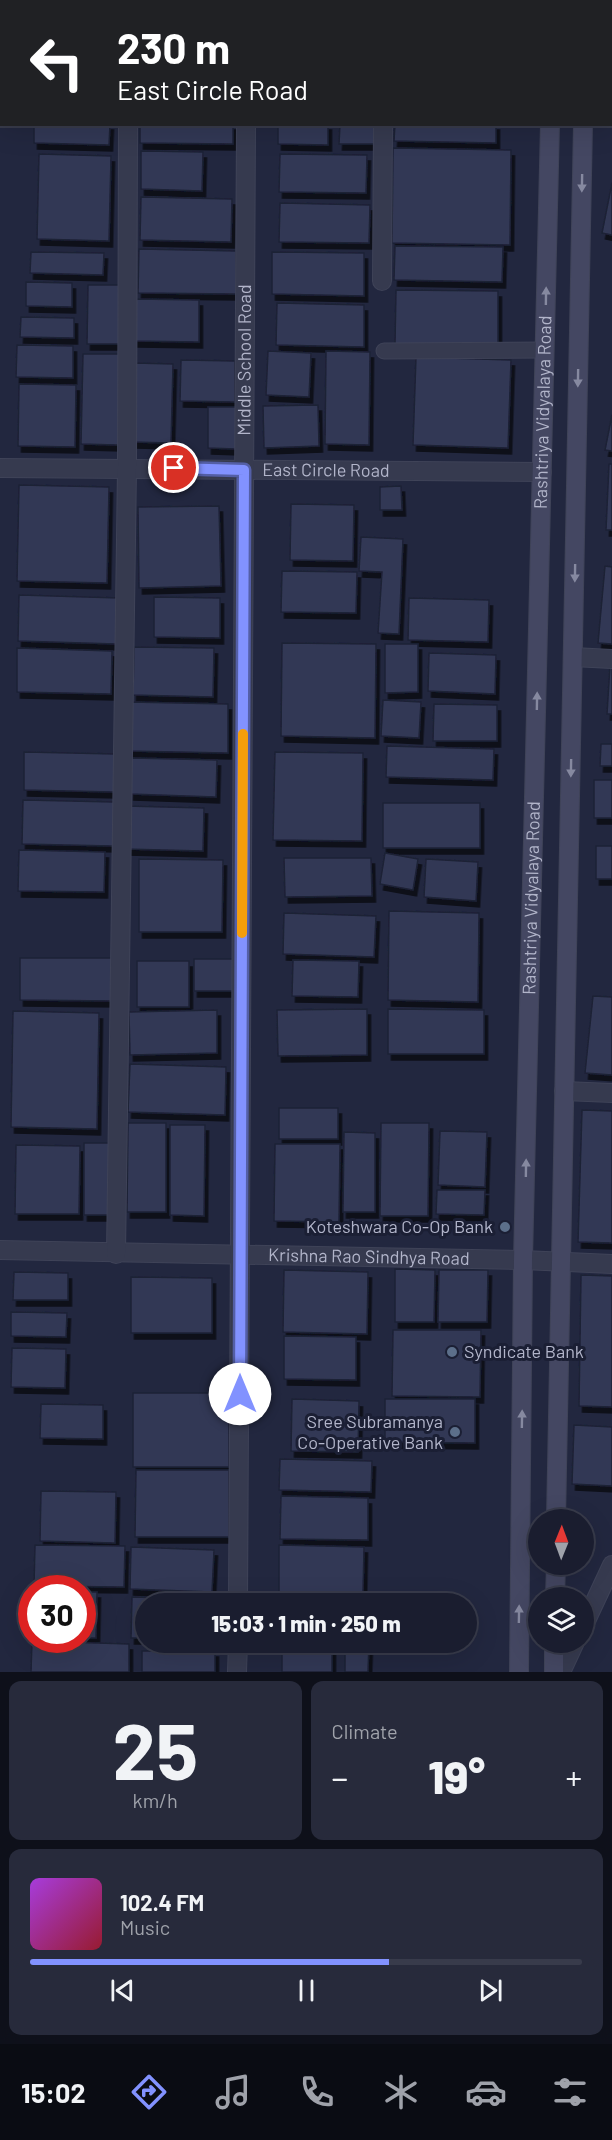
<!DOCTYPE html>
<html lang="en">
<head>
<meta charset="utf-8">
<style>
  :root { --surface:#1a1d2f; --page:#272a3b; --text:#f1f3f6; --muted:#9fa2aa; --line:#383b4b; --accent:#8292ff }
  body { margin:0; font-family:Barlow,sans-serif; background:var(--page); color:var(--text); height:100vh; display:flex; flex-direction:column; font-size:22px; white-space:nowrap }
  * { box-sizing:border-box; margin:0 }
  p { font-size:20px; color:var(--muted) }
  .icon { flex:none; width:33px; height:33px; fill:none; stroke:currentColor; stroke-width:2; stroke-linecap:round; stroke-linejoin:round }
  .map { position:relative; height:1672px; overflow:hidden }
  .drawer { display:flex; flex-direction:column; gap:9px; padding:9px; background:#0e101a; flex:1 }
  .drawer>* { flex:none }
  .banner { position:absolute; left:0px; top:0px; width:612px; height:126px; box-shadow:0 6px 24px #0002,0 0 0 2px var(--line); background:#202124; color:#fff; overflow:hidden }
  .needle { width:39px; rotate:1deg }
  .buttons { position:absolute; left:528px; top:1509px; display:grid; gap:12px }
  .buttons a { display:grid; place-items:center; width:66px; height:66px; border-radius:50%; background:var(--surface); box-shadow:0 6px 24px #0002,0 0 0 2px var(--line); font-size:30px }
  .speed { position:absolute; left:18px; top:1575px; display:flex; gap:12px; font-size:30px; font-weight:700; text-align:center }
  .speed>* { display:grid; place-content:center; width:78px; height:78px; border-radius:50%; background:var(--surface); box-shadow:0 6px 24px #0002,0 0 0 2px var(--line); line-height:1 }
  .speed .limit { border:9px solid #d22; background:#fff; color:#111 }
  .pin { position:absolute; display:grid; place-items:center; width:51px; height:51px; color:#fff; margin:-26px; border:3px solid #fff; border-radius:50%; box-shadow:0 2px 6px #0007 }
  .me { position:absolute; width:66px; margin:-33px; rotate:0deg; stroke-linejoin:round; filter:drop-shadow(0 0 4px #0008) }
  .turn { display:flex; align-items:center; gap:21px; height:126px; padding:0 18px; font-size:27px }
  .turn .icon { width:78px; height:78px; stroke-width:2.5 }
  .turn b { display:block; font-size:42px; line-height:51px }
  .big { font-size:45px; font-weight:800; line-height:1.1 }
  .drawer .tile { flex:1; display:flex; flex-direction:column; justify-content:center; gap:9px; min-width:0; padding:0 21px; border-radius:12px; background:var(--page) }
  .drawer .dial { align-items:center; gap:0 }
  .dial b { font-size:78px; line-height:1 }
  .song { display:flex; align-items:center; gap:18px }
  .cover { width:72px; height:72px; border-radius:9px; background:linear-gradient(135deg,hsl(280 70% 55%),hsl(350 70% 35%)) }
  .played { height:6px; border-radius:3px; background:linear-gradient(90deg,var(--accent) 65%,var(--line) 65%) }
  .keys { display:flex; justify-content:space-around; direction:ltr }
  .heat { display:flex; justify-content:space-between; align-items:center; font-size:33px; direction:ltr }
  .drawer .tiles { flex:1; display:grid; gap:9px; grid-template-columns:1fr 1fr }
  .tile:last-child { grid-column:span 2 }
  .trip { position:absolute; left:135px; top:1593px; width:342px; height:60px; border-radius:30px; background:var(--surface); box-shadow:0 6px 24px #0002,0 0 0 2px var(--line); font-weight:800; line-height:60px; text-align:center }
  .tab-bar { display:flex; height:96px; justify-content:space-around; align-items:center; background:#0a0c13; color:var(--muted) }
  .tab-bar .icon { width:42px; height:42px }
  .tab-bar .current { color:var(--accent) }
  .tab-bar b { font-size:27px; color:var(--text) }
  .map>svg:first-child { display:block }
</style>
</head>
<body>
<div class="map">
<svg width="612" height="1672" viewBox="0 0 612 1672">
  <defs>
    <filter id="shadow"><feDropShadow dx="3.5" dy="6" stdDeviation="0" flood-color="#0009"/></filter>
  </defs>
  <rect width="100%" height="100%" fill="#22273f"/>
  <g fill="#333955" stroke="#1d2136" stroke-width="1.5" filter="url(#shadow)">
    <polygon points="17,0 60,0 17,2"/>
    <polygon points="83,0 129,0 83,2"/>
    <polygon points="139,0 189,0 139,2"/>
    <polygon points="192,0 244,0 192,2"/>
    <polygon points="319,0 403,0 319,2"/>
    <polygon points="34,124 110,124 109,145 34,143"/>
    <polygon points="140,124 233,124 233,144 140,143"/>
    <polygon points="278,124 328,124 328,145 278,144"/>
    <polygon points="340,124 377,124 376,144 339,144"/>
    <polygon points="395,124 496,124 496,143 394,141"/>
    <polygon points="393,148 511,150 510,245 392,243"/>
    <polygon points="141,151 203,152 202,191 141,189"/>
    <polygon points="39,154 111,156 109,241 37,239"/>
    <polygon points="280,154 367,155 366,193 279,192"/>
    <polygon points="612,183 612,235 602,233"/>
    <polygon points="141,197 232,199 231,242 140,240"/>
    <polygon points="280,203 370,205 369,243 279,242"/>
    <polygon points="395,246 503,247 502,282 394,280"/>
    <polygon points="139,249 236,251 236,294 138,293"/>
    <polygon points="31,252 104,253 103,275 30,273"/>
    <polygon points="272,252 364,253 364,296 272,294"/>
    <polygon points="26,282 72,283 72,307 26,306"/>
    <polygon points="88,285 121,285 120,344 87,344"/>
    <polygon points="396,290 498,291 498,346 395,345"/>
    <polygon points="135,299 199,300 199,342 134,341"/>
    <polygon points="277,303 364,305 364,347 276,345"/>
    <polygon points="21,317 74,318 74,338 20,337"/>
    <polygon points="17,345 73,346 73,378 16,377"/>
    <polygon points="268,351 311,353 309,397 266,395"/>
    <polygon points="326,351 370,352 369,445 325,444"/>
    <polygon points="83,354 120,354 118,445 81,444"/>
    <polygon points="416,357 511,360 508,448 413,445"/>
    <polygon points="181,360 235,361 235,402 180,401"/>
    <polygon points="134,363 173,364 171,443 132,442"/>
    <polygon points="19,384 76,385 75,447 18,446"/>
    <polygon points="318,405 319,446 264,448 263,406"/>
    <polygon points="208,407 236,407 236,449 208,448"/>
    <polygon points="612,415 612,451 605,450"/>
    <polygon points="609,464 612,464 612,530 606,530"/>
    <polygon points="19,485 109,487 107,583 17,581"/>
    <polygon points="401,486 402,510 380,510 380,487"/>
    <polygon points="291,504 354,505 353,561 290,560"/>
    <polygon points="219,506 221,586 139,588 138,507"/>
    <polygon points="361,537 403,539 399,634 378,633 382,572 359,571"/>
    <polygon points="605,566 612,567 612,644 598,643"/>
    <polygon points="282,571 357,572 356,613 281,612"/>
    <polygon points="19,595 119,598 117,644 18,641"/>
    <polygon points="154,597 220,598 220,638 154,637"/>
    <polygon points="409,598 489,600 488,642 408,640"/>
    <polygon points="282,643 376,644 375,738 281,736"/>
    <polygon points="385,644 418,644 418,692 385,693"/>
    <polygon points="134,647 214,648 213,697 133,695"/>
    <polygon points="17,648 112,651 111,694 17,692"/>
    <polygon points="429,653 496,655 495,694 428,691"/>
    <polygon points="610,665 612,666 612,714 607,714"/>
    <polygon points="383,700 421,702 419,738 381,736"/>
    <polygon points="128,702 228,704 228,753 127,751"/>
    <polygon points="434,704 497,705 497,741 433,741"/>
    <polygon points="601,744 612,744 612,766 600,766"/>
    <polygon points="387,746 494,749 493,780 386,777"/>
    <polygon points="24,752 115,754 114,792 24,790"/>
    <polygon points="275,752 363,753 362,841 273,840"/>
    <polygon points="131,758 217,760 216,797 130,794"/>
    <rect x="594" y="780" width="18" height="38"/>
    <polygon points="23,800 114,802 113,846 22,844"/>
    <rect x="383" y="803" width="97" height="45"/>
    <polygon points="125,806 204,808 203,851 124,849"/>
    <rect x="596" y="846" width="16" height="33"/>
    <polygon points="19,850 105,852 104,892 18,891"/>
    <polygon points="385,853 418,859 413,890 380,884"/>
    <polygon points="284,858 371,858 372,896 285,897"/>
    <polygon points="139,859 223,860 222,932 139,932"/>
    <polygon points="426,859 478,862 476,901 424,897"/>
    <polygon points="389,911 479,913 478,1002 388,1000"/>
    <polygon points="284,913 376,916 374,957 283,954"/>
    <polygon points="20,958 116,958 116,1001 20,1000"/>
    <rect x="194" y="959" width="42" height="32"/>
    <polygon points="293,960 359,961 358,997 292,996"/>
    <rect x="137" y="961" width="52" height="46"/>
    <polygon points="593,996 612,997 612,1075 585,1073"/>
    <polygon points="367,1009 367,1055 278,1056 277,1010"/>
    <polygon points="388,1009 484,1010 484,1054 388,1054"/>
    <polygon points="217,1010 217,1053 130,1055 129,1012"/>
    <polygon points="13,1011 99,1013 97,1129 11,1127"/>
    <polygon points="130,1064 226,1067 225,1115 128,1112"/>
    <rect x="279" y="1108" width="59" height="31"/>
    <polygon points="582,1110 612,1111 612,1243 578,1242"/>
    <polygon points="128,1123 166,1123 166,1212 127,1212"/>
    <polygon points="381,1123 429,1123 428,1216 380,1216"/>
    <polygon points="170,1125 205,1125 204,1216 170,1215"/>
    <polygon points="440,1131 487,1132 485,1187 438,1185"/>
    <polygon points="344,1132 375,1133 375,1212 343,1212"/>
    <rect x="84" y="1143" width="30" height="72"/>
    <polygon points="275,1144 340,1144 339,1222 274,1221"/>
    <polygon points="16,1145 80,1146 79,1214 15,1214"/>
    <polygon points="437,1190 485,1190 484,1215 436,1214"/>
    <polygon points="395,1269 435,1270 434,1322 395,1322"/>
    <polygon points="284,1270 368,1272 367,1334 283,1332"/>
    <polygon points="439,1270 488,1270 487,1322 438,1322"/>
    <polygon points="14,1272 68,1273 68,1300 13,1300"/>
    <polygon points="581,1275 612,1276 612,1407 579,1406"/>
    <polygon points="131,1277 212,1278 212,1333 131,1333"/>
    <polygon points="11,1312 67,1313 66,1337 11,1336"/>
    <polygon points="393,1330 481,1330 480,1397 392,1396"/>
    <polygon points="284,1336 356,1337 356,1380 284,1379"/>
    <polygon points="12,1348 66,1349 65,1388 11,1387"/>
    <rect x="133" y="1393" width="96" height="74"/>
    <polygon points="292,1399 359,1401 358,1452 291,1451"/>
    <polygon points="385,1399 475,1399 475,1443 385,1442"/>
    <polygon points="41,1404 103,1405 103,1439 40,1438"/>
    <polygon points="574,1425 612,1427 612,1486 572,1484"/>
    <polygon points="280,1459 372,1461 371,1492 279,1490"/>
    <polygon points="136,1470 229,1470 229,1537 135,1537"/>
    <polygon points="41,1491 116,1492 115,1543 40,1541"/>
    <polygon points="281,1496 368,1498 368,1540 280,1539"/>
    <polygon points="35,1545 125,1546 124,1587 34,1586"/>
    <polygon points="279,1545 364,1547 363,1593 279,1592"/>
    <polygon points="131,1547 214,1550 212,1592 130,1589"/>
    <polygon points="82,1592 97,1592 96,1638 82,1638"/>
    <rect x="346" y="1596" width="24" height="8"/>
    <polygon points="132,1597 204,1599 204,1604 146,1604 146,1638 131,1638"/>
    <polygon points="279,1597 341,1599 341,1604 279,1604"/>
    <polygon points="32,1641 129,1644 129,1672 31,1672"/>
    <polygon points="345,1642 369,1642 368,1672 345,1672"/>
    <polygon points="282,1646 332,1647 332,1672 282,1672"/>
    <rect x="142" y="1651" width="73" height="21"/>
  </g>
  <g fill="none" stroke-linecap="round" stroke-linejoin="round">
    <defs>
      <polyline id="lane" points="384,351 545,350"/>
      <g id="street">
        <polyline points="247,2 247,0"/>
        <polyline points="610,5 612,5"/>
        <polyline points="0,88 2,88"/>
        <polyline points="610,95 612,95"/>
        <polyline points="382,281 383,124"/>
        <path id="s1" d="M0,468L542,472"/>
        <polyline points="573,657 612,659"/>
        <polyline points="564,1091 612,1093"/>
        <path id="s2" d="M0,1250L523,1260L612,1264"/>
        <polyline points="116,1254 127,468 128,124"/>
        <path id="s3" d="M238,1604L246,124"/>
        <polyline points="584,1625 612,1565"/>
        <polyline points="237,1672 238,1642"/>
        <polyline points="561,1672 575,1642"/>
      </g>
      <g id="secondary">
        <polyline points="553,2 553,0"/>
        <polyline points="587,2 587,0"/>
        <polyline points="556,1520 583,124"/>
        <polyline points="555,1598 556,1564"/>
        <path id="s4" d="M519,1672L523,1260L550,124"/>
        <polyline points="554,1672 554,1642"/>
      </g>
    </defs>
    <use href="#lane" stroke="#3f4358" stroke-width="17"/>
    <use href="#street" stroke="#3f4358" stroke-width="20"/>
    <use href="#secondary" stroke="#3f4358" stroke-width="20"/>
    <use href="#lane" stroke="#363a4f" stroke-width="15"/>
    <use href="#street" stroke="#363a4f" stroke-width="18"/>
    <use href="#secondary" stroke="#444762" stroke-width="18"/>
  </g>
  <defs><path id="oneway-solid" d="M-6-.8H1V-3.2L6.5 0L1 3.2V.8H-6Z" transform="scale(1.5)"/></defs>
  <g fill="#8689a0">
    <use href="#oneway-solid" transform="translate(582 183) rotate(91)"/>
    <use href="#oneway-solid" transform="translate(546 296) rotate(-89)"/>
    <use href="#oneway-solid" transform="translate(578 378) rotate(91)"/>
    <use href="#oneway-solid" transform="translate(575 573) rotate(91)"/>
    <use href="#oneway-solid" transform="translate(537 701) rotate(-89)"/>
    <use href="#oneway-solid" transform="translate(571 768) rotate(91)"/>
    <use href="#oneway-solid" transform="translate(526 1168) rotate(-89)"/>
    <use href="#oneway-solid" transform="translate(522 1419) rotate(-89)"/>
    <use href="#oneway-solid" transform="translate(519 1614) rotate(-89)"/>
  </g>
  <g fill="none" stroke-linecap="round" stroke-linejoin="round">
    <defs>
      <polyline id="route" points="174,468 244,470 240,1394"/>
    </defs>
    <use href="#route" stroke="#545fa6" stroke-width="15"/>
    <use href="#route" stroke="#8292ff" stroke-width="10"/>
    <polyline stroke="#f59e0b" stroke-width="10" points="242,933 243,734"/>
  </g>
  <g fill="#5c6f8a" stroke="#1b1f34" stroke-width="2">
    <circle cx="505" cy="1227" r="6"/>
    <circle cx="452" cy="1352" r="6"/>
    <circle cx="455" cy="1432" r="6"/>
  </g>
  <g text-anchor="middle" stroke-width="6" stroke-linejoin="round" paint-order="stroke">
    <g font-size="18" fill="#b2b5ca" stroke="#1b1f34">
      <text dy="6" stroke="none"><textPath href="#s3" startOffset="1244">Middle School Road</textPath></text>
      <text dy="6" stroke="none"><textPath href="#s4" startOffset="1260">Rashtriya Vidyalaya Road</textPath></text>
      <text dy="6" stroke="none"><textPath href="#s1" startOffset="326">East Circle Road</textPath></text>
      <text dy="6" stroke="none"><textPath href="#s4" startOffset="774">Rashtriya Vidyalaya Road</textPath></text>
      <text dy="6" stroke="none"><textPath href="#s2" startOffset="369">Krishna Rao Sindhya Road</textPath></text>
    </g>
    <g font-size="18" fill="#b2b5ca" stroke="#1b1f34" text-anchor="end">
      <text x="493" y="1233">Koteshwara Co-Op Bank</text>
      <text x="464" y="1358" text-anchor="start">Syndicate Bank</text>
      <text x="443" y="1428">Sree Subramanya<tspan x="443" dy="21">Co-Operative Bank</tspan></text>
    </g>
  </g>
</svg>
<div class="buttons">
<a><svg class="needle" viewBox="-14 -14 28 28"><path d="M0-13l5 13h-10z" fill="#e53935"/><path d="M0 13l5-13h-10z" fill="#9fa2aa"/></svg></a>
<a><svg class="icon" aria-label="layers" viewBox="0 0 24 24"><path d="M12 4l9 5-9 5-9-5zM3 14l9 5 9-5"/></svg></a>
</div>
<div class="speed"><div class="limit">30</div></div>
<div class="pin" style="left:174px;top:468px;background:#d93025"><svg class="icon" aria-label="arrive" viewBox="0 0 24 24"><path d="M6 21V4h12l-3 4 3 4H6"/></svg></div>
<svg class="me" style="left:240px;top:1394px" viewBox="-20 -20 40 40"><circle r="19" fill="#fff"/><path d="M0-13L10 11 0 6-10 11z" fill="#8292ff"/></svg>
<div class="trip">15:03 · 1 min · 250 m</div>
<div class="banner">
<div class="turn"><svg class="icon" aria-label="left" viewBox="0 0 24 24"><path d="M17 20v-9H6M10 6l-5 5 5 5"/></svg><div><b>230 m</b>East Circle Road</div></div>
</div>
</div>
<section class="drawer">
<div class="tiles">
<div class="tile dial"><b>25</b><p>km/h</p></div>
<div class="tile"><p>Climate</p>
<div class="heat"><a>−</a><b class="big">19°</b><a>+</a></div>
</div>
<div class="tile">
<div class="song"><i class="cover"></i><div><b>102.4 FM</b><p>Music</p></div></div>
<div class="played"></div>
<div class="keys"><svg class="icon" aria-label="previous" viewBox="0 0 24 24"><path d="M18 5L8 12l10 7zM5 5v14"/></svg><svg class="icon" aria-label="pause" viewBox="0 0 24 24"><path d="M8 5v14M16 5v14"/></svg><svg class="icon" aria-label="next" viewBox="0 0 24 24"><path d="M6 5l10 7-10 7zM19 5v14"/></svg></div>
</div>
</div>
</section>
<nav class="tab-bar">
<b>15:02</b>
<svg class="icon current" aria-label="directions" viewBox="0 0 24 24"><path d="M12 3l9 9-9 9-9-9zM9 14v-3h6M13 9l2 2-2 2"/></svg>
<svg class="icon" aria-label="music" viewBox="0 0 24 24"><path d="M9 18V5l10-2v13"/><circle cx="6" cy="18" r="3"/><circle cx="16" cy="16" r="3"/></svg>
<svg class="icon" aria-label="phone" viewBox="0 0 24 24"><path d="M5 4h4l2 5-3 2q2 4 5 5l2-3 5 2v4C11 20 4 13 5 4z"/></svg>
<svg class="icon" aria-label="climate" viewBox="0 0 24 24"><path d="M12 3v18M4 7l16 10M4 17L20 7"/></svg>
<svg class="icon" aria-label="car" viewBox="0 0 24 24"><path d="M5 17H2v-5l4-1 3-4h7l3 4 3 1v5h-3M9 17h6M6 11h13"/><circle cx="7" cy="17" r="2"/><circle cx="17" cy="17" r="2"/></svg>
<svg class="icon" aria-label="filters" viewBox="0 0 24 24"><path d="M4 7h16M4 17h16"/><circle cx="9" cy="7" r="2"/><circle cx="15" cy="17" r="2"/></svg>
</nav>
</body>
</html>
